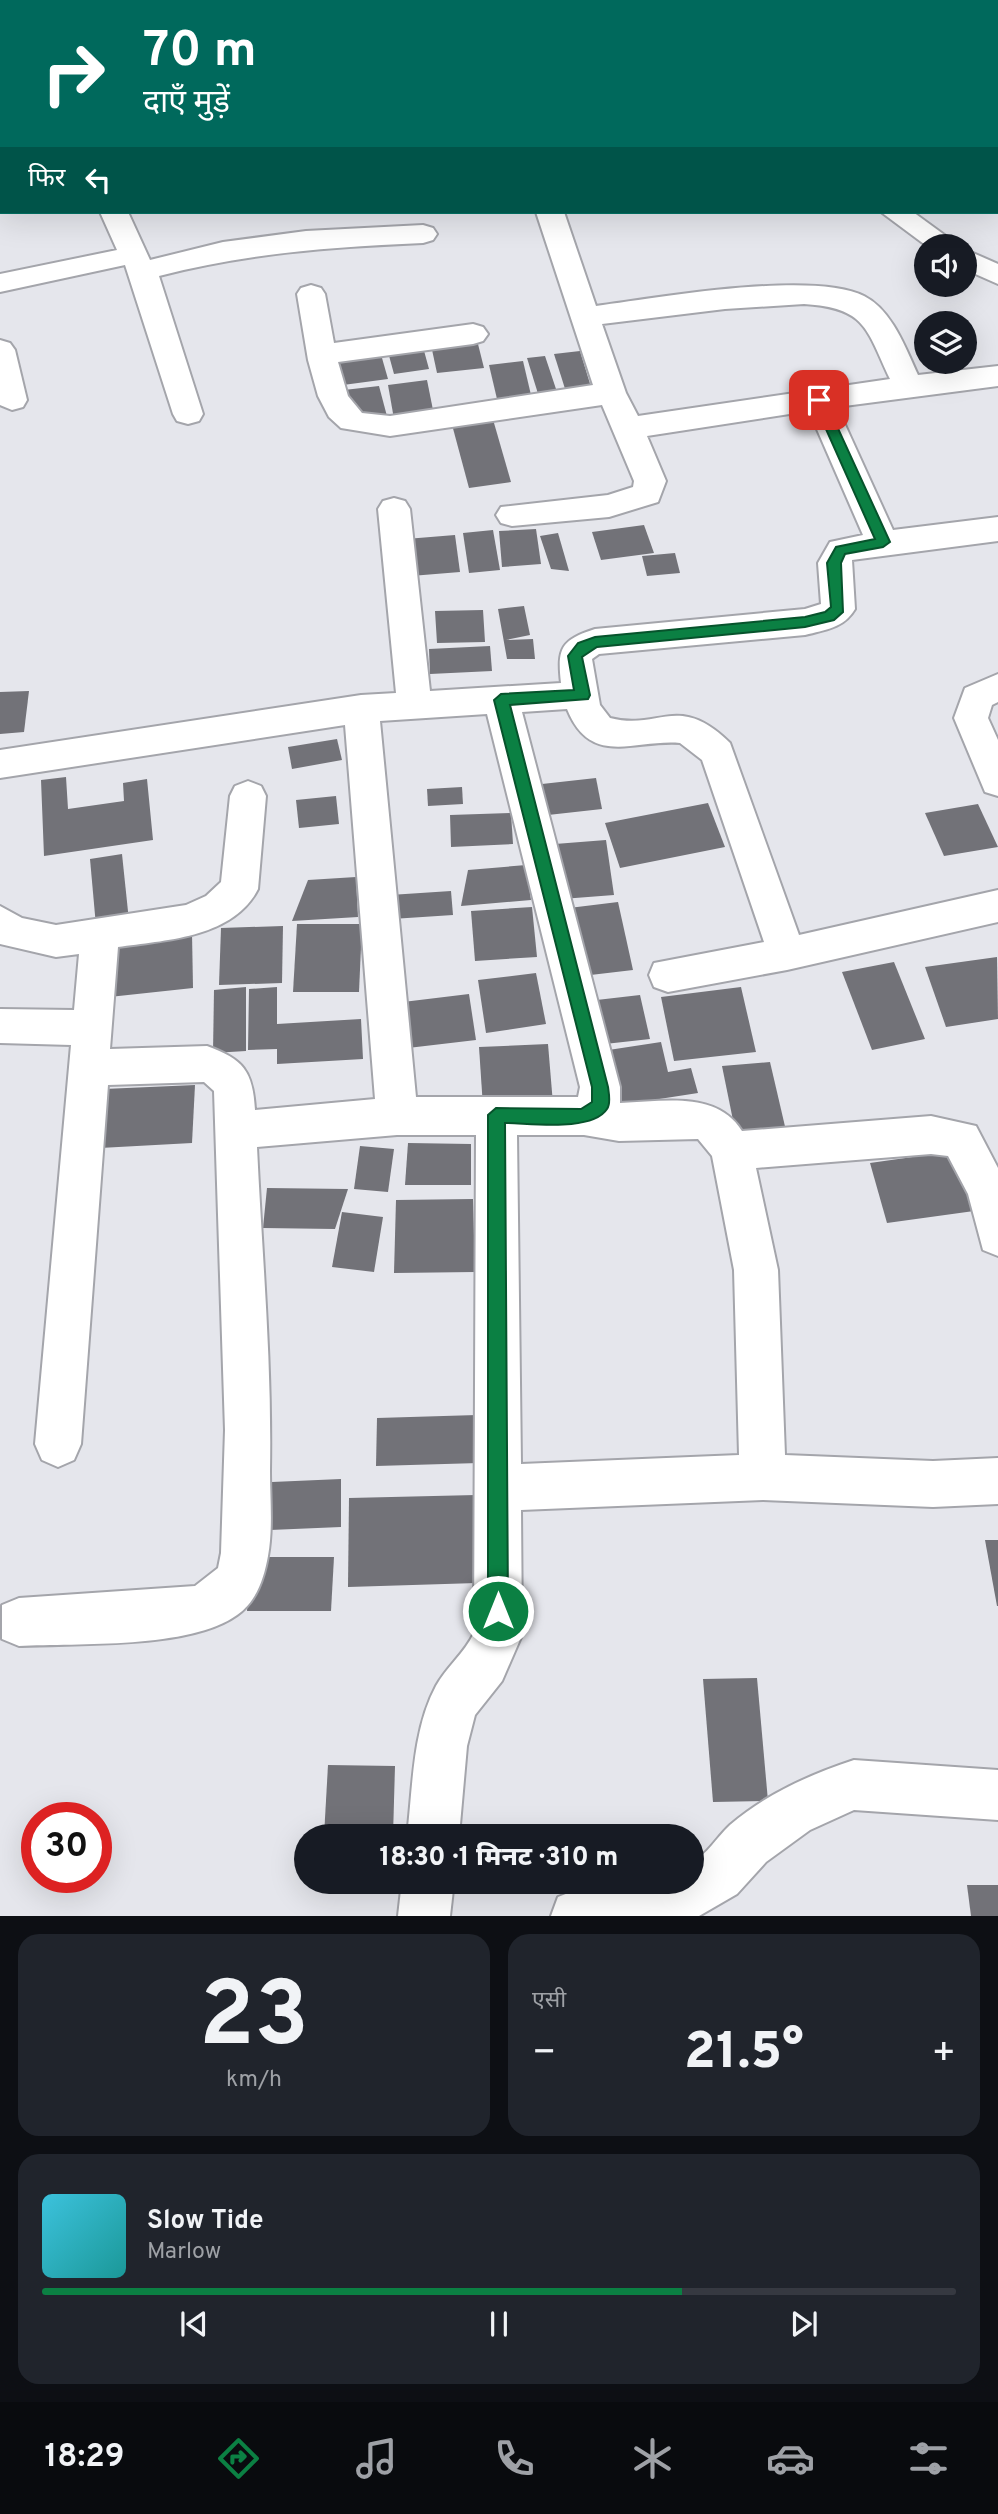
<!DOCTYPE html>
<html lang="hi">
<head>
<meta charset="utf-8">
<style>
  :root { --surface:#171b24; --page:#20242c; --text:#f1f3f6; --muted:#9ea1a6; --line:#363941; --accent:#0b8043 }
  body { margin:0; font-family:Overpass,"Noto Sans Devanagari",sans-serif; background:var(--page); color:var(--text); height:100vh; display:flex; flex-direction:column; font-size:26px; white-space:nowrap }
  * { box-sizing:border-box; margin:0 }
  p { font-size:23px; color:var(--muted) }
  .icon { flex:none; width:38px; height:38px; fill:none; stroke:currentColor; stroke-width:2; stroke-linecap:round; stroke-linejoin:round }
  .map { position:relative; height:1916px; overflow:hidden }
  .details { display:flex; flex-direction:column; gap:18px; padding:18px; background:#0d0f14; flex:1 }
  .details>* { flex:none }
  .top-card { position:absolute; left:0px; top:0px; width:999px; height:214px; box-shadow:0 7px 28px #0002; background:#00695c; color:#fff; overflow:hidden }
  .tools { position:absolute; left:914px; top:234px; display:grid; gap:14px }
  .tools a { display:grid; place-items:center; width:63px; height:63px; border-radius:50%; background:var(--surface); box-shadow:0 7px 28px #0002; font-size:35px }
  .speed { position:absolute; left:21px; top:1802px; display:flex; gap:14px; font-size:35px; font-weight:700; text-align:center }
  .speed>* { display:grid; place-content:center; width:91px; height:91px; border-radius:50%; background:var(--surface); box-shadow:0 7px 28px #0002; line-height:1 }
  .speed .limit { border:10px solid #d22; background:#fff; color:#111 }
  .pin { position:absolute; display:grid; place-items:center; width:60px; height:60px; color:#fff; margin:-30px; border-radius:14px; box-shadow:0 4px 10px #0006 }
  .me { position:absolute; width:77px; margin:-38px; rotate:0deg; stroke-linejoin:round; filter:drop-shadow(0 0 5px #0008) }
  .turn { display:flex; align-items:center; gap:24px; height:147px; padding:0 28px; font-size:32px }
  .turn .icon { width:91px; height:91px; stroke-width:2.5 }
  .turn b { display:block; font-size:49px; line-height:60px }
  .then { display:flex; align-items:center; height:66px; padding:0 28px; background:#0003; gap:14px; font-size:26px }
  .big { font-size:52px; font-weight:800; line-height:1.1 }
  .details .card { flex:1; display:flex; flex-direction:column; justify-content:center; gap:10px; min-width:0; padding:0 24px; border-radius:21px; background:var(--page) }
  .details .dial { align-items:center; gap:0 }
  .dial b { font-size:91px; line-height:1 }
  .song { display:flex; align-items:center; gap:21px }
  .cover { width:84px; height:84px; border-radius:10px; background:linear-gradient(135deg,hsl(190 70% 55%),hsl(180 70% 35%)) }
  .played { height:7px; border-radius:4px; background:linear-gradient(90deg,var(--accent) 70%,var(--line) 70%) }
  .keys { display:flex; justify-content:space-around; direction:ltr }
  .heat { display:flex; justify-content:space-between; align-items:center; font-size:38px; direction:ltr }
  .details .tiles { flex:1; display:grid; gap:18px; grid-template-columns:1fr 1fr }
  .card:last-child { grid-column:span 2 }
  .trip { position:absolute; left:294px; top:1824px; width:410px; height:70px; border-radius:35px; background:var(--surface); box-shadow:0 7px 28px #0002; font-weight:800; line-height:70px; text-align:center }
  .tabs { display:flex; height:112px; justify-content:space-around; align-items:center; background:#090b0e; color:var(--muted) }
  .tabs .icon { width:49px; height:49px }
  .tabs .selected { color:var(--accent) }
  .tabs b { font-size:32px; color:var(--text) }
  .map>svg:first-child { display:block }
</style>
</head>
<body>
<div class="map">
<svg width="998" height="1916" viewBox="0 0 998 1916">
  <rect width="100%" height="100%" fill="#e5e6ec"/>
  <g fill="#727278">
    <polygon points="477,340 484,368 437,373 431,345"/>
    <polygon points="423,347 429,369 394,374 388,352"/>
    <polygon points="380,351 388,379 343,385 336,358"/>
    <polygon points="580,351 591,387 567,395 554,354"/>
    <polygon points="545,356 558,395 539,397 527,358"/>
    <polygon points="523,361 531,395 497,399 489,365"/>
    <polygon points="427,380 434,415 394,419 388,385"/>
    <polygon points="379,386 388,420 349,414 344,390"/>
    <polygon points="492,416 511,482 469,488 451,421"/>
    <polygon points="644,525 654,553 601,560 592,532"/>
    <polygon points="536,529 541,564 502,567 499,531"/>
    <polygon points="493,530 500,570 469,573 463,533"/>
    <polygon points="558,533 569,571 551,569 540,536"/>
    <polygon points="455,535 460,572 411,576 406,539"/>
    <polygon points="675,553 680,573 647,576 642,556"/>
    <polygon points="524,606 530,635 506,640 533,639 535,659 507,659 498,609"/>
    <polygon points="483,610 485,642 437,643 435,611"/>
    <polygon points="490,646 492,671 430,674 429,649"/>
    <polygon points="29,691 24,732 0,734 0,692"/>
    <polygon points="337,739 342,760 292,769 288,747"/>
    <polygon points="66,777 68,809 124,801 123,783 147,779 153,840 44,856 41,780"/>
    <polygon points="596,778 602,809 539,816 533,785"/>
    <polygon points="462,787 463,804 428,806 427,789"/>
    <polygon points="336,796 339,824 299,828 296,800"/>
    <polygon points="708,803 725,847 620,868 605,823"/>
    <polygon points="978,804 998,847 944,856 925,813"/>
    <polygon points="511,813 513,844 451,847 450,815"/>
    <polygon points="606,840 614,895 562,899 555,844"/>
    <polygon points="122,854 129,921 96,926 90,859"/>
    <polygon points="526,865 531,900 461,906 468,870"/>
    <polygon points="356,877 358,917 292,921 308,880"/>
    <polygon points="451,891 453,915 392,919 390,895"/>
    <polygon points="618,902 633,970 582,976 569,908"/>
    <polygon points="532,907 537,957 475,961 471,911"/>
    <polygon points="297,924 362,924 359,992 293,992"/>
    <polygon points="283,926 282,983 219,985 221,928"/>
    <polygon points="192,933 193,988 100,998 100,942"/>
    <polygon points="997,957 998,1019 946,1027 925,967"/>
    <polygon points="894,962 925,1039 872,1050 842,972"/>
    <polygon points="536,973 546,1024 486,1033 478,980"/>
    <polygon points="246,987 246,1051 213,1053 214,990"/>
    <polygon points="277,987 277,1024 361,1019 363,1059 277,1064 277,1049 248,1050 249,989"/>
    <polygon points="741,987 756,1052 674,1061 661,997"/>
    <polygon points="469,994 476,1040 408,1048 403,1002"/>
    <polygon points="640,995 650,1039 596,1045 588,1001"/>
    <polygon points="661,1042 668,1072 691,1068 698,1093 614,1106 602,1051"/>
    <polygon points="548,1044 553,1104 483,1107 479,1047"/>
    <polygon points="770,1062 787,1135 737,1140 722,1066"/>
    <polygon points="195,1085 192,1143 100,1148 104,1089"/>
    <polygon points="408,1143 471,1144 471,1185 405,1185"/>
    <polygon points="360,1146 394,1149 388,1192 354,1189"/>
    <polygon points="955,1151 974,1211 887,1223 870,1163"/>
    <polygon points="267,1188 348,1189 335,1229 263,1228"/>
    <polygon points="473,1199 475,1272 394,1273 396,1200"/>
    <polygon points="342,1212 383,1217 374,1272 332,1267"/>
    <polygon points="477,1415 479,1463 376,1466 377,1418"/>
    <polygon points="341,1479 341,1527 270,1530 272,1482"/>
    <polygon points="476,1495 477,1583 348,1587 349,1498"/>
    <polygon points="985,1540 998,1540 998,1606 997,1606"/>
    <polygon points="251,1557 334,1557 331,1611 247,1611"/>
    <polygon points="757,1678 768,1801 713,1802 703,1679"/>
    <polygon points="328,1765 395,1766 393,1836 324,1836"/>
    <polygon points="967,1885 998,1885 998,1916 971,1916"/>
  </g>
  <g fill="none" stroke-linecap="round" stroke-linejoin="round">
    <defs>
      <g id="minor">
        <polygon points="25,0 49,0 24,2"/>
        <polygon points="466,0 493,0 494,2 467,2"/>
        <rect x="0" y="145" width="2" height="16"/>
        <path d="M100,212H128L150,260L223,242L306,231L423,225L433,228L437,234L433,240L423,243C331,247 248,253 159,276L203,414L199,421L188,424L177,421L173,414L125,265L0,292V274L117,250Z"/>
        <path d="M536,212H564L596,306C656,298 813,270 864,296C892,310 906,349 918,375L998,366V386L837,407L893,530L998,517V541L852,560L855,609C844,628 825,630 805,635L599,654L592,659L600,705L610,718C660,731 678,692 730,743L799,935L998,890V922L787,970L668,992L654,987L649,975L654,963L764,942L702,760L680,743C634,739 591,768 567,709L522,712L620,1087V1103C663,1102 716,1090 742,1131L931,1116L976,1126L998,1168V1256L983,1250L968,1194L948,1156L931,1154L756,1168L778,1270L785,1455L933,1461L998,1458V1504L933,1507L763,1500L521,1510L522,1635L502,1681L475,1715L467,1746L459,1836H407C413,1787 412,1731 436,1686C446,1667 464,1654 474,1633L476,1135H397L257,1147C262,1255 272,1363 270,1471C270,1498 273,1529 268,1556C264,1578 257,1601 237,1615C190,1649 78,1643 19,1646L2,1639V1605L19,1598L195,1586L218,1568L221,1553L225,1430L214,1091L204,1082L108,1085L81,1444L74,1460L58,1467L42,1460L35,1444L71,1045L0,1043V1009L74,1010L79,954L56,957L0,944V906L22,918L56,925L186,905L206,896L221,882L230,796L235,786L248,781L261,786L266,796L258,889C233,938 165,940 118,947L110,1049L207,1046C243,1059 253,1071 255,1110L375,1099L345,725L0,778V750L361,695L396,693L378,509L383,501L394,498L405,501L410,509L430,691L561,683C557,648 561,640 595,629L805,609L821,604L818,563L830,542L863,535L809,411L647,436L666,481L658,502L609,517L512,526L501,523L496,515L501,507L608,495L633,487L634,481L602,405L390,436L341,428L329,417L318,396L308,360L297,294L301,288L311,285L321,288L325,294L334,343L473,324L483,327L488,334L483,341L473,344L338,362L348,396L362,413L390,416L593,385ZM804,304C866,308 866,328 890,379L638,416L626,393L602,324L725,309ZM487,714L580,1087L578,1097H416L380,721ZM517,1135H584L619,1141L698,1139L712,1156L734,1270L739,1455L521,1464Z"/>
        <polygon points="881,212 913,212 961,247 928,247"/>
        <polygon points="964,249 998,264 998,284 964,269"/>
        <polygon points="0,340 10,343 15,350 27,400 23,407 12,410 0,405"/>
        <polygon points="998,674 998,702 992,705 988,718 998,740 998,796 985,792 954,718 965,688"/>
        <path d="M854,1760L998,1770V1820L854,1810L810,1830L766,1862L737,1894L699,1916H551L558,1897C600,1880 647,1881 691,1881V1863C708,1854 716,1838 730,1825C766,1794 809,1775 854,1760Z"/>
        <polygon points="402,1881 454,1881 450,1916 398,1916"/>
      </g>
    </defs>
    <use href="#minor" stroke="#a4a5ab" stroke-width="4"/>
    <use href="#minor" fill="#fff" fill-rule="evenodd"/>
  </g>
  <path fill="#0b8043" stroke="#07532c" stroke-width="2" d="M819,395L825,400L890,542L883,547L845,554L841,563L843,612L834,620L805,627L597,647L582,657L590,695L588,699L510,705L608,1087C609,1094 611,1104 607,1109C592,1132 530,1123 505,1123L508,1611L505,1618L498,1621L491,1618L488,1611V1115L496,1108L581,1109L592,1102V1087L494,700L501,694L574,690L568,656L578,643L595,637L805,617L825,612L831,607L827,563L836,547L875,539L813,400Z"/>
</svg>
<div class="tools">
<a><svg class="icon" aria-label="sound" viewBox="0 0 24 24"><path d="M4 9h4l5-4v14l-5-4H4zM17 9q2 3 0 6"/></svg></a>
<a><svg class="icon" aria-label="layers" viewBox="0 0 24 24"><path d="M12 4l9 5-9 5-9-5zM3 14l9 5 9-5"/></svg></a>
</div>
<div class="speed"><div class="limit">30</div></div>
<div class="pin" style="left:819px;top:400px;background:#d93025"><svg class="icon" aria-label="arrive" viewBox="0 0 24 24"><path d="M6 21V4h12l-3 4 3 4H6"/></svg></div>
<svg class="me" style="left:498px;top:1611px" viewBox="-20 -20 40 40"><circle r="17" fill="#0b8043" stroke="#fff" stroke-width="3"/><path d="M0-11L8 9 0 5-8 9z" fill="#fff"/></svg>
<div class="trip">18:30 · 1 मिनट · 310 m</div>
<div class="top-card">
<div class="turn"><svg class="icon" aria-label="right" viewBox="0 0 24 24"><path d="M7 20v-9h11M14 6l5 5-5 5"/></svg><div><b>70 m</b>दाएँ मुड़ें</div></div>
<div class="then">फिर<svg class="icon" aria-label="left" viewBox="0 0 24 24"><path d="M17 20v-9H6M10 6l-5 5 5 5"/></svg></div>
</div>
</div>
<section class="details">
<div class="tiles">
<div class="card dial"><b>23</b><p>km/h</p></div>
<div class="card"><p>एसी</p>
<div class="heat"><a>−</a><b class="big">21.5°</b><a>+</a></div>
</div>
<div class="card">
<div class="song"><i class="cover"></i><div><b>Slow Tide</b><p>Marlow</p></div></div>
<div class="played"></div>
<div class="keys"><svg class="icon" aria-label="previous" viewBox="0 0 24 24"><path d="M18 5L8 12l10 7zM5 5v14"/></svg><svg class="icon" aria-label="pause" viewBox="0 0 24 24"><path d="M8 5v14M16 5v14"/></svg><svg class="icon" aria-label="next" viewBox="0 0 24 24"><path d="M6 5l10 7-10 7zM19 5v14"/></svg></div>
</div>
</div>
</section>
<nav class="tabs">
<b>18:29</b>
<svg class="icon selected" aria-label="directions" viewBox="0 0 24 24"><path d="M12 3l9 9-9 9-9-9zM9 14v-3h6M13 9l2 2-2 2"/></svg>
<svg class="icon" aria-label="music" viewBox="0 0 24 24"><path d="M9 18V5l10-2v13"/><circle cx="6" cy="18" r="3"/><circle cx="16" cy="16" r="3"/></svg>
<svg class="icon" aria-label="phone" viewBox="0 0 24 24"><path d="M5 4h4l2 5-3 2q2 4 5 5l2-3 5 2v4C11 20 4 13 5 4z"/></svg>
<svg class="icon" aria-label="climate" viewBox="0 0 24 24"><path d="M12 3v18M4 7l16 10M4 17L20 7"/></svg>
<svg class="icon" aria-label="car" viewBox="0 0 24 24"><path d="M5 17H2v-5l4-1 3-4h7l3 4 3 1v5h-3M9 17h6M6 11h13"/><circle cx="7" cy="17" r="2"/><circle cx="17" cy="17" r="2"/></svg>
<svg class="icon" aria-label="filters" viewBox="0 0 24 24"><path d="M4 7h16M4 17h16"/><circle cx="9" cy="7" r="2"/><circle cx="15" cy="17" r="2"/></svg>
</nav>
</body>
</html>
